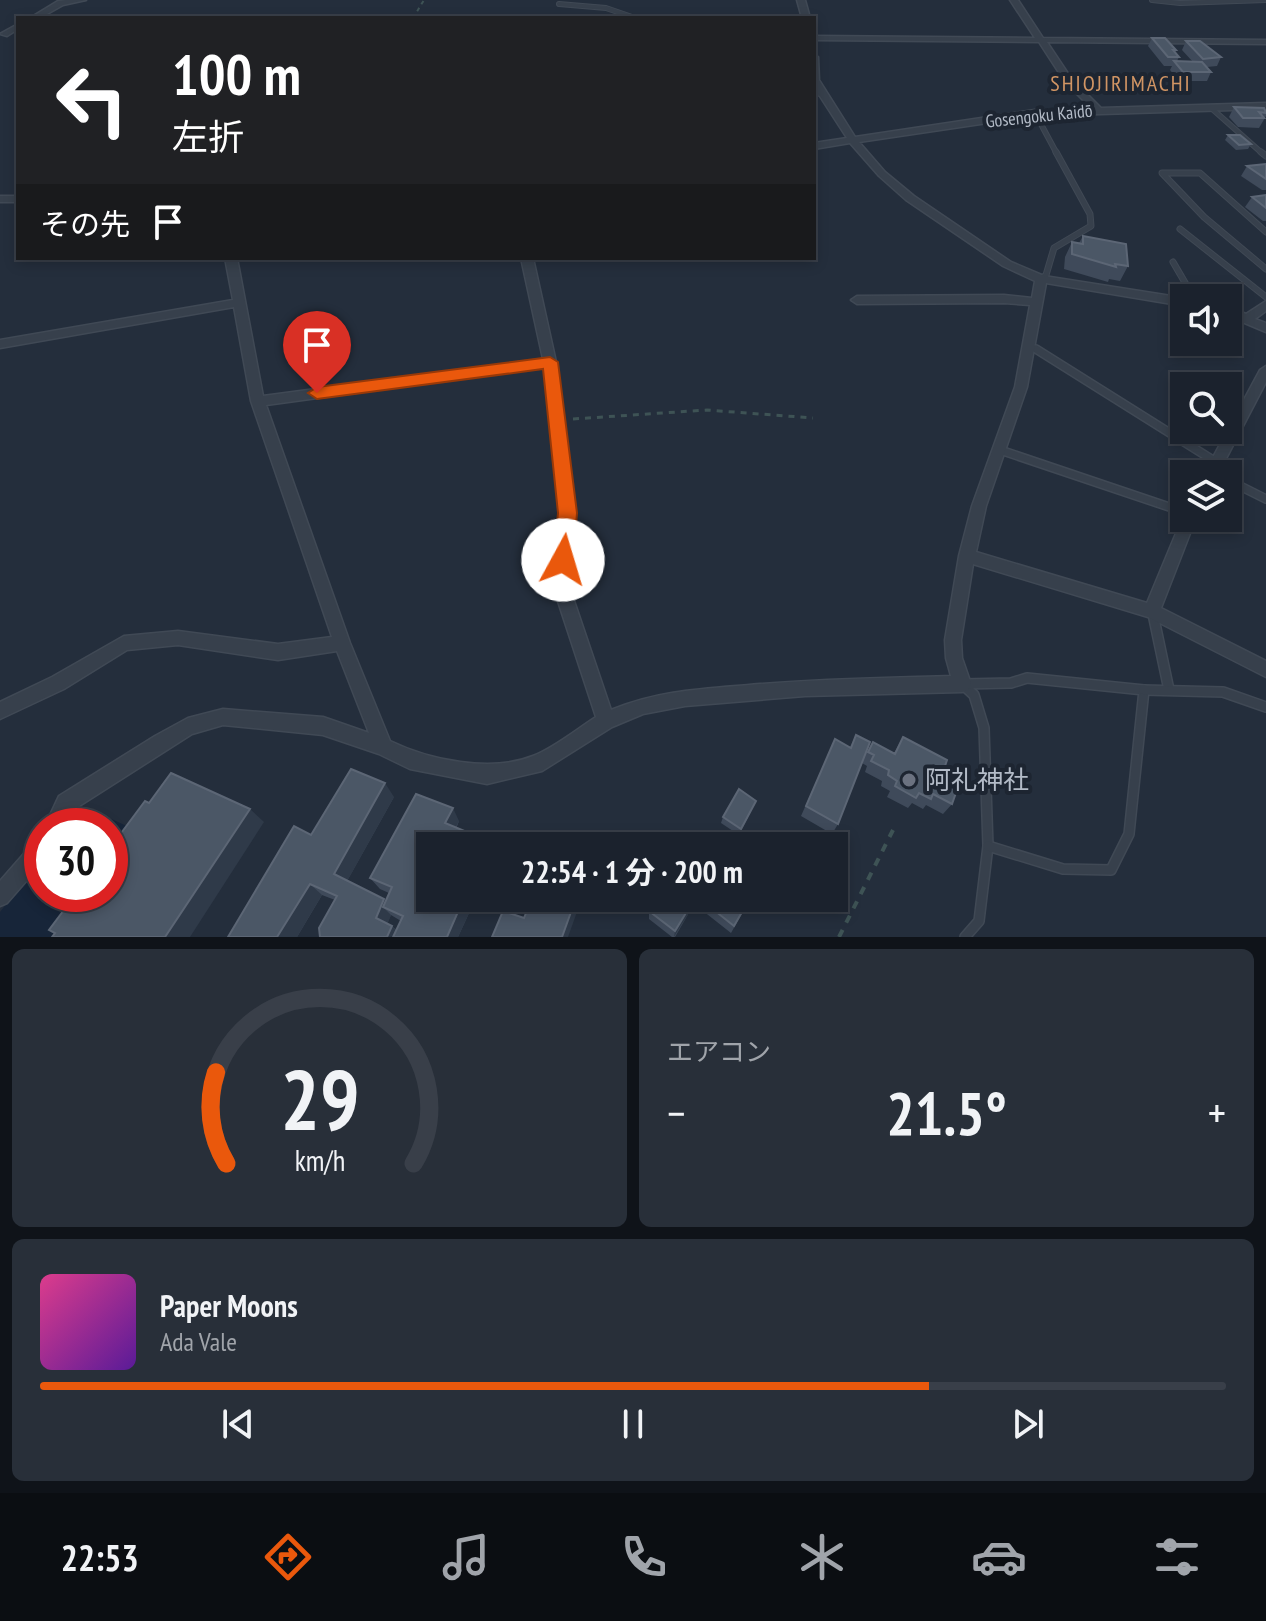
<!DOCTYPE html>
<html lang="ja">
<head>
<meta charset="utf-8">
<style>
  :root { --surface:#1b222d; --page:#282f39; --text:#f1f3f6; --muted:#a0a4aa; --line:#393f49; --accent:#ea580c }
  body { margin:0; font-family:"PT Sans Narrow","Noto Sans JP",sans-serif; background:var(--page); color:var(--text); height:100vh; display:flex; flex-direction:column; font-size:30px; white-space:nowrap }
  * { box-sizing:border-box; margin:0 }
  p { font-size:26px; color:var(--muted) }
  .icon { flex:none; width:44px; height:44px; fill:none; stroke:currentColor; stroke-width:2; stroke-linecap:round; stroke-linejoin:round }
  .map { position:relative; height:937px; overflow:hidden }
  .side { display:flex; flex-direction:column; gap:12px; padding:12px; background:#0f1319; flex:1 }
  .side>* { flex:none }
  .banner { position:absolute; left:16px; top:16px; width:800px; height:244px; border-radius:0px; box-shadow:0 4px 12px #0003,0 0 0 2px var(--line); background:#202124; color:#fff; overflow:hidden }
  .buttons { position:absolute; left:1170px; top:284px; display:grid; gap:16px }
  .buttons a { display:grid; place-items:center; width:72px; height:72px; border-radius:0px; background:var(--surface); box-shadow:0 4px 12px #0003,0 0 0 2px var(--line); font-size:40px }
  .speed { position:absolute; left:24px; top:808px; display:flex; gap:16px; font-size:40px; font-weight:700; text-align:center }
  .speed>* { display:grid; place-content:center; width:104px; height:104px; border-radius:50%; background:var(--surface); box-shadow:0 4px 12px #0003,0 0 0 2px var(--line); line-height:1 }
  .speed .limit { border:12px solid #d22; background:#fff; color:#111 }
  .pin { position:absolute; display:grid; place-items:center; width:68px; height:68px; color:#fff; margin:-82px -34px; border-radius:50% 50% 50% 0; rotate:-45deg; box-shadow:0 0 8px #0007 }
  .pin .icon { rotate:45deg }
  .me { position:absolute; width:88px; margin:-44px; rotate:6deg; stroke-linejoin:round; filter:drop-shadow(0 0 6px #0008) }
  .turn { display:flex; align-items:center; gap:28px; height:168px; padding:0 24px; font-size:36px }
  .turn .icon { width:104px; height:104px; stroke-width:2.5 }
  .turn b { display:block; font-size:56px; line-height:68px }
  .then { display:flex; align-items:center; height:76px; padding:0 24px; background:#0003; gap:16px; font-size:30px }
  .big { font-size:60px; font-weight:700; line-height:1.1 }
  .side .card { flex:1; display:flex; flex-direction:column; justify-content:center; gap:12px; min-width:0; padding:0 28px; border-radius:12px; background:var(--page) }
  .side .dial { align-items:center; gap:0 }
  .dial svg { height:208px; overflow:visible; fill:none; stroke:var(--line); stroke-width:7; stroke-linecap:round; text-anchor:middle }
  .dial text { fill:var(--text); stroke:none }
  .song { display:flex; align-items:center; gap:24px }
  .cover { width:96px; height:96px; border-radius:12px; background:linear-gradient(135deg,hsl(330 70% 55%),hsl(270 70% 35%)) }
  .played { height:8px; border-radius:4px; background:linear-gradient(90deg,var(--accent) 75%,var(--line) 75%) }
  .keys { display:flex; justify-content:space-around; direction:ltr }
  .heat { display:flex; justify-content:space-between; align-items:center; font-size:44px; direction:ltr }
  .side .tiles { flex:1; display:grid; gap:12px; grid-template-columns:1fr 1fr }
  .card:last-child { grid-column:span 2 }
  .trip { position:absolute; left:416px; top:832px; width:432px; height:80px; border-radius:0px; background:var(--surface); box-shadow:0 4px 12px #0003,0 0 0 2px var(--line); font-weight:700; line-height:80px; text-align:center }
  .menu { display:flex; height:128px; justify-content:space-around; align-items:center; background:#0b0e12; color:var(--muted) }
  .menu .icon { width:56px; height:56px }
  .menu .active { color:var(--accent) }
  .menu b { font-size:36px; color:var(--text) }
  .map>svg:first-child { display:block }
</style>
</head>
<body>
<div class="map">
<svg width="1266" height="937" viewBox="0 0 1266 937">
  <rect width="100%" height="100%" fill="#242e3c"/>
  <g fill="#172539">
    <polygon points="83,806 131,828 110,856 110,826 67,826"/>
    <polygon points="42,858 42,894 92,894 61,937 0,937 0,912"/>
  </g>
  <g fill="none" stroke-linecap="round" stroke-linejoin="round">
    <defs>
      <g id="lane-far3">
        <polyline points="1152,0 1180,3 1266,0"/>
        <polyline points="559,4 606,8 635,18"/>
        <polyline points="814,93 822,94"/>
        <polyline points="1210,107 1263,154"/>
        <polyline points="1035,113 1057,154"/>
      </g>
      <g id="lane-far2">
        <polyline points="1261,152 1266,156"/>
        <polyline points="1180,229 1266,297"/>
        <polyline points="1266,232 1200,173 1162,173 1204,217 1266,269"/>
        <polyline points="1173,262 1194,298"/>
        <polyline points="1041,279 1046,275 1054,248 1091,226 1090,214 1056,152"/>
        <polyline points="1029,346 1040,351"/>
      </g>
      <g id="lane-far1">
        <polyline points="1036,349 1216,462"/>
        <polyline points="1000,450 1184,512"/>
        <polyline points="1228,480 1266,499"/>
      </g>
      <g id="lane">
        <polyline points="1153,614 1169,690"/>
        <polyline points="962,684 974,695 984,728 988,846 979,921 965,937"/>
        <polyline points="964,684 1011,683 1027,678 1144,690 1129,834 1111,870 1063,869 988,846"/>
        <polyline points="1144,690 1223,692 1266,707"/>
      </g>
      <g id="street">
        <polygon points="66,0 86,0 63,5 40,18 30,18 58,1"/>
        <polygon points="797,0 805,0 810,18 802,18"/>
        <path d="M1010,0H1018L1043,38L1266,40V44L1047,42L1071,78L1101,108L1266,103V109L1035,116L859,142L885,172L914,196L1011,262L1044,276L1184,298V306L1046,283L1027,387L986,506L976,552L1147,603L1184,514V518H1196L1161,608L1266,661V677L1148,617L973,564L961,640L962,658L971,684L968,690L962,692L805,696L685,706L643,714L612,727L542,771L487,784L410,769L379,754L323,735L223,725L192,734L73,810L65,826H45L59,796L155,736L188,718L223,709L323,717L369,733L337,651L278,660L178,645L127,650L64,689L0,719V702L52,677L124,636L178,631L278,644L332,637L251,401L234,307L0,348V340L233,300L225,258H237L263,396L543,359L521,258H533L556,362L575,513L568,583L611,710C657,691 700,689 749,685C816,679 884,678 951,676L946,658L945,640L959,556L972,506L1015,387L1030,305L1004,303L857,304L851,300L857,296L1004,295L1032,298L1035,281L1003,266L906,200L879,176L850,143L814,149V143L847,138L814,87V55L818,57L819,80L855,137L1035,110L1092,109L1065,82L1039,42L814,40V36L1035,38ZM544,367L561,513L552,583L596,717C577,729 554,748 533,756C491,773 429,760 390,741L350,643L266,405Z"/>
        <polygon points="18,24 18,29 7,36 0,34"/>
        <rect x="0" y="196" width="18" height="6"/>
        <polygon points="1266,301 1266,311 1255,319 1266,323 1266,332 1228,316 1228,307 1246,314"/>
        <polygon points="1266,366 1266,382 1218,474 1204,474 1260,370"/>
        <polygon points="42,838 42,863 7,903 0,906 0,881 35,841"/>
      </g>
    </defs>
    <use href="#lane-far3" stroke="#404955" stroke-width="6"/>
    <use href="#lane-far2" stroke="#404955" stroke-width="7"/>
    <use href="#lane-far1" stroke="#404955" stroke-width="10"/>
    <use href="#lane" stroke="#404955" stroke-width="12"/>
    <use href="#street" stroke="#404955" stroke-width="3"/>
    <polyline stroke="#3e5355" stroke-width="2" stroke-dasharray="4 4" stroke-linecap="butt" points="413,18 424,0"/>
    <polyline stroke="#3e5355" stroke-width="3" stroke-dasharray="6 6" stroke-linecap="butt" points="573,419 707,410 813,418"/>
    <polyline stroke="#3e5355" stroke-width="4" stroke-dasharray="8 8" stroke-linecap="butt" points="839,937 893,830"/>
    <use href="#lane-far3" stroke="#37404c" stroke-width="4"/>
    <use href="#lane-far2" stroke="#37404c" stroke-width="5"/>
    <use href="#lane-far1" stroke="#37404c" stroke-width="7"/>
    <use href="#lane" stroke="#37404c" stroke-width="9"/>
    <use href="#street" fill="#37404c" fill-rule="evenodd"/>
  </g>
  <g fill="#3f4a5a" fill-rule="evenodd">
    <polygon points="1152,38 1176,50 1175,52 1179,57 1177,61 1193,62 1182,50 1186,41 1221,57 1217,66 1207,67 1211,72 1207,81 1179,81 1170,70 1172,66 1164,66 1148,46"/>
    <polygon points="1234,107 1266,110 1266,116 1259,128 1238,127 1229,117"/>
    <polygon points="1228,135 1251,144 1248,149 1236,150 1225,140"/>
    <polygon points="1266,165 1266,190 1262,190 1241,176 1247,166"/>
    <polygon points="1266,195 1266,221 1263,221 1245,207 1252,197"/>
    <polygon points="1083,236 1128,266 1120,281 1109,279 1108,282 1064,269 1065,257 1072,242 1079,243"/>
    <polygon points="856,735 865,755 873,742 894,753 903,737 941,778 952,804 943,814 926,805 923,809 912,803 908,808 887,797 890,791 881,786 882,781 865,772 867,766 862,763 838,824 832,834 801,816 835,739 850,747"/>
    <path d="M394,797L347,881L386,901L389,893L380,889L370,878L459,821L430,898H476L458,937H320L335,900L322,895L297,937H228L311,835ZM391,915L401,921L397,930L387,923Z"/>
    <polygon points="756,801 739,835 721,823 723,817"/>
    <polygon points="658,898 751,898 731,933 698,907 694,914 690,911 675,937 672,937 649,919 649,911"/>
  </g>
  <g fill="#2f3a49">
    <polygon points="385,783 394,797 345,885 334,874"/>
    <polygon points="453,808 459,821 452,835 445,823"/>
    <polygon points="250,809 264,822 190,937 165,937"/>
    <polygon points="310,884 322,895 297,937 277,937"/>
    <polygon points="464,898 476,898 458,937 447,937"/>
    <polygon points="576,898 582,898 568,937 562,937"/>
    <polygon points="384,899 393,909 383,907 391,915 386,928 376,918"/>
    <polygon points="692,903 690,911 674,937 675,931"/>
    <polygon points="392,926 402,935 401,937 387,937"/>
  </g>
  <g fill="#4b5766" stroke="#5c6675" stroke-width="2">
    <polygon points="1152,38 1165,38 1176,50 1173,50 1179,57 1168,57"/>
    <polygon points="1186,41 1200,41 1221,57 1203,59"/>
    <polygon points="1174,61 1202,62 1211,72 1183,72"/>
    <polygon points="1234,107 1264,108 1266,113 1259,112 1264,118 1243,118"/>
    <polygon points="1228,135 1240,135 1251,144 1239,145"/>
    <polygon points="1266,164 1266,179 1247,166"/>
    <polygon points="1266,195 1266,208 1252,197"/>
    <polygon points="1083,236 1126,244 1128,266 1115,264 1116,267 1072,254 1072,242 1083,244"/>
    <polygon points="856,735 870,742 838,824 806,806 835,739 851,748"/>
    <polygon points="903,737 947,760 941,778 958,787 952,804 933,794 931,799 919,793 916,798 895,786 897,781 888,775 889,770 871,761 874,755 868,752 873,742 895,754"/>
    <polygon points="351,769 385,783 334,874 384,899 376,918 392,926 387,937 320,937 319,928 337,896 310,884 277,937 228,937 294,826 311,835"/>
    <polygon points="171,773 250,809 165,937 52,937 55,933 49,930 76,894 110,894 110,848 145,801 149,803"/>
    <polygon points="739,789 756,801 741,829 723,817"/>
    <polygon points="416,794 453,808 445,823 484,839 481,846 430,846 430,898 464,898 447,937 393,937 403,916 383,907 392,887 370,878"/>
    <polygon points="532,898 576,898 562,937 492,937 503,911 524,918"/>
    <polygon points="658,898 750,898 734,926 700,899 696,906 692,903 675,931 649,911"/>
  </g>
  <polygon fill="#ea580c" stroke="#983908" stroke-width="2" points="550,357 558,362 577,513 573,560 570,566 563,568 556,566 553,560 558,513 543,369 317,399 308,393 317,387"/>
  <circle fill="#6b7280" stroke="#1d2531" stroke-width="3" cx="909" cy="780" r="8"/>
  <g text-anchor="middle" stroke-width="8" stroke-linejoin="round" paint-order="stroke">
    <g font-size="18" fill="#b3bbc7" stroke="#1d2531">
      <text transform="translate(1039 116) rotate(-6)" y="6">Gosengoku Kaidō</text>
    </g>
    <g font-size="22" letter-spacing="2" fill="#d19564" stroke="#1d2531">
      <text x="1121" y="91">SHIOJIRIMACHI</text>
    </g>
    <g font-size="26" fill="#b3bbc7" stroke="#1d2531" text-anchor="start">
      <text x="925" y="789">阿礼神社</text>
    </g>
  </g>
</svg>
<div class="buttons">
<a><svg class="icon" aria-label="sound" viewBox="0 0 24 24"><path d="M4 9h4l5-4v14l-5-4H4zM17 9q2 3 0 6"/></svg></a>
<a><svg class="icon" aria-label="search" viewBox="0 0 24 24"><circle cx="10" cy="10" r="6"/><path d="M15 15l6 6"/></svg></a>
<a><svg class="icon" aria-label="layers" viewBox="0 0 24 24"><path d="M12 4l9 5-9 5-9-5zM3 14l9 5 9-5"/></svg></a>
</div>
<div class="speed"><div class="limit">30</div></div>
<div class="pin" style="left:317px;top:393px;background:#d93025"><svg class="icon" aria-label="arrive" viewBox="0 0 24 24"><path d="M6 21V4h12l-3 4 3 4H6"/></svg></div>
<svg class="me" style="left:563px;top:560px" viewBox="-20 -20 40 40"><circle r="19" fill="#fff"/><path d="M0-13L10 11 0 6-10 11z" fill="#ea580c"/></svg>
<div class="trip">22:54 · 1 分 · 200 m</div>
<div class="banner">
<div class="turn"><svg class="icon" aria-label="left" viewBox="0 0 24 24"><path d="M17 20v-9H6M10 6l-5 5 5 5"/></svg><div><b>100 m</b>左折</div></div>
<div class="then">その先<svg class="icon" aria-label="arrive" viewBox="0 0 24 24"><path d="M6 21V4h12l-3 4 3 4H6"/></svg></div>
</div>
</div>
<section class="side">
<div class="tiles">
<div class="card dial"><svg viewBox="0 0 100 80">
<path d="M14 69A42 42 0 1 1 86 69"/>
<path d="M14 69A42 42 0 0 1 10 34" stroke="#ea580c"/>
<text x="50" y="56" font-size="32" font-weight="700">29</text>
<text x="50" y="72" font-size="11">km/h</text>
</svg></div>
<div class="card"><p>エアコン</p>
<div class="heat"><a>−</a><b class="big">21.5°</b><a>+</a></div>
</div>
<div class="card">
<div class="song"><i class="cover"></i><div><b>Paper Moons</b><p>Ada Vale</p></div></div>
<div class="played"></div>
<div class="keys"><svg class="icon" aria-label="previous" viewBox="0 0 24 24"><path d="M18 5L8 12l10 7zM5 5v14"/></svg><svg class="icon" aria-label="pause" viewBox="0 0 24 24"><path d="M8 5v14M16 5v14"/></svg><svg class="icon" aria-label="next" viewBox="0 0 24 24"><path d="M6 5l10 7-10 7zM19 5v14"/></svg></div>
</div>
</div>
</section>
<nav class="menu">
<b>22:53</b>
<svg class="icon active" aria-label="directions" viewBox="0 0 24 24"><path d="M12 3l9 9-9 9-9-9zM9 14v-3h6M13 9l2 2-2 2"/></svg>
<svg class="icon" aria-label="music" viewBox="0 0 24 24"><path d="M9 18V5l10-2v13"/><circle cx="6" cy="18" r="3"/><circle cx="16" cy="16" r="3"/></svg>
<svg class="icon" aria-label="phone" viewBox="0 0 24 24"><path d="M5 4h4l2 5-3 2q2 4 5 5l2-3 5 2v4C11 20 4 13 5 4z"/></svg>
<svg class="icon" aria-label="climate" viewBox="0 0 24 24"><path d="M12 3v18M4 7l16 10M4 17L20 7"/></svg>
<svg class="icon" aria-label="car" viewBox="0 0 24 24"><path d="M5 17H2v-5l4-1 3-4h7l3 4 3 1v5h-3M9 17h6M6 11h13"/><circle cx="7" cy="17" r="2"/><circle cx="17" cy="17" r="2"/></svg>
<svg class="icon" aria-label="filters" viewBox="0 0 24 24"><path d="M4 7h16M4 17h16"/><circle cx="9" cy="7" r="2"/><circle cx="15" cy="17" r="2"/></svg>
</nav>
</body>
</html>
